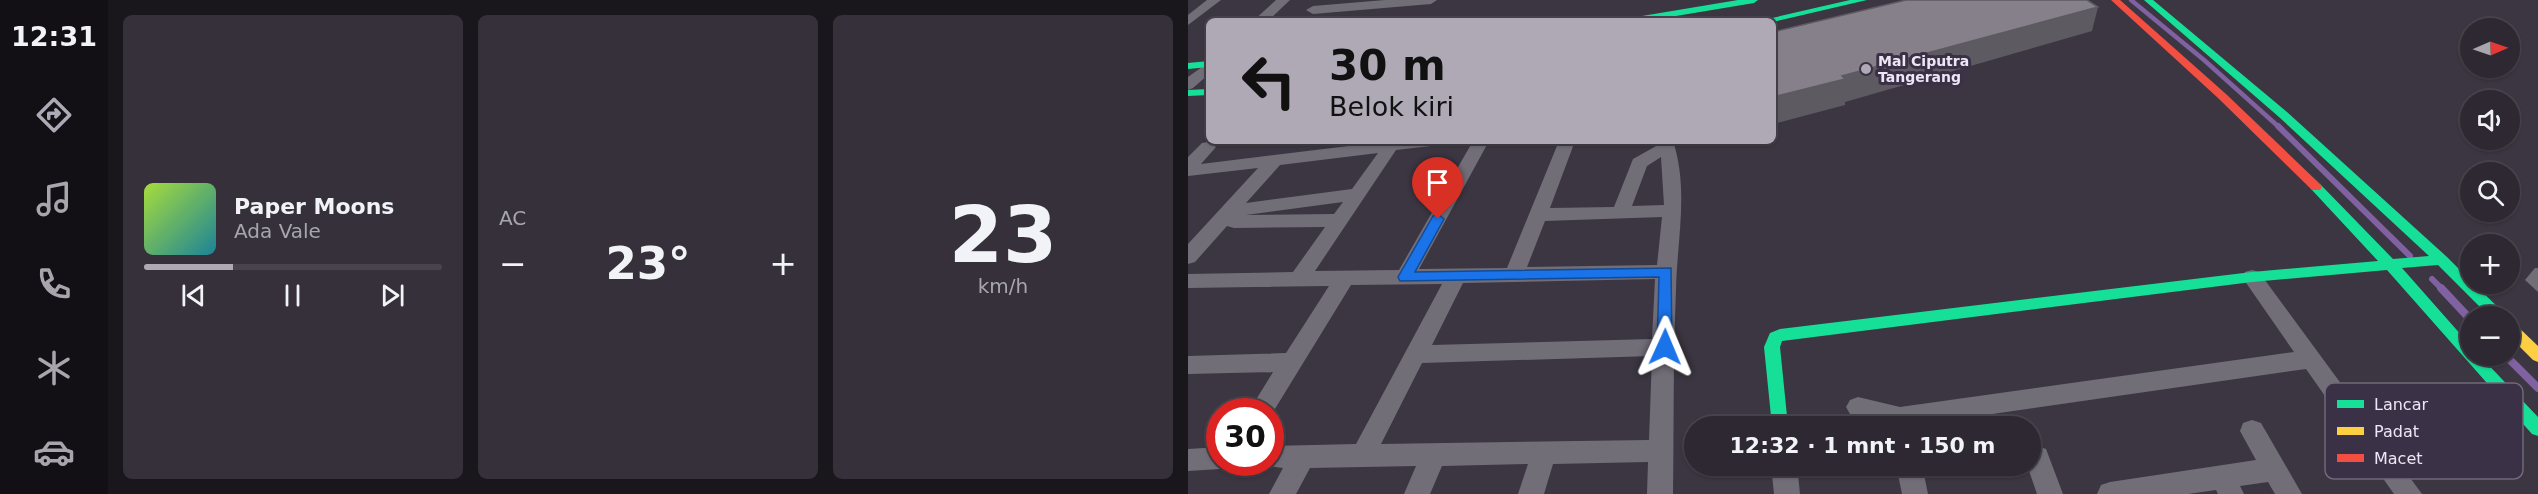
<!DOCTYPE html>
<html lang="id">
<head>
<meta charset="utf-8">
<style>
  :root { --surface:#2d2832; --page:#35303a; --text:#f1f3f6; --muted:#a7a6ac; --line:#48444d; --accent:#afa9b6 }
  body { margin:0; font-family:"DejaVu Sans",sans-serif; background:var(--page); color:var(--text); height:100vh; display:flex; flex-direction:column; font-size:22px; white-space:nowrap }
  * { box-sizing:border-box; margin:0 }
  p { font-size:20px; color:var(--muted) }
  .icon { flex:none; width:33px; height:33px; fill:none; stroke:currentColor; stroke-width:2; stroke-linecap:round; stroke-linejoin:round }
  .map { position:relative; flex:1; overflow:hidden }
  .details { display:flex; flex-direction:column; gap:15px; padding:15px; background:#19161c; width:1080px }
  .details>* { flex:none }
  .top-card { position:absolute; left:18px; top:18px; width:570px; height:126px; border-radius:9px; box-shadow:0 2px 4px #0004,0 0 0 2px var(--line); background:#afa9b6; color:#111; overflow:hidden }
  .needle { width:39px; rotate:88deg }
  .buttons { position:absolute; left:1272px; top:18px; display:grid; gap:12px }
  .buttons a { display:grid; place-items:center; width:60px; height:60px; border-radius:50%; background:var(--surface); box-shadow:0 2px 4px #0004,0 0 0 2px var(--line); font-size:30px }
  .speed { position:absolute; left:18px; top:398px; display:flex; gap:12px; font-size:30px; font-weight:700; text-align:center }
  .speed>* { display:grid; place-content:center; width:78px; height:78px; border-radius:50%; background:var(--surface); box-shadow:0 2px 4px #0004,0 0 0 2px var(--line); line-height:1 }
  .speed .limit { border:9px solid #d22; background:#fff; color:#111 }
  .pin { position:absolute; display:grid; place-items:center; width:51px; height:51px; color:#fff; margin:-62px -26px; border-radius:50% 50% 50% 0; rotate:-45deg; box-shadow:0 0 6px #0007 }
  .pin .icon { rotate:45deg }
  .me { position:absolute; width:66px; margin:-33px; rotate:1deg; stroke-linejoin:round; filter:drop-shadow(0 0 4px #0008) }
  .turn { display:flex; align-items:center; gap:21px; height:126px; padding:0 24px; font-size:27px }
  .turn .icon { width:78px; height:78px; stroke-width:2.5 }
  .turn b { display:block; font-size:42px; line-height:51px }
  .big { font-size:45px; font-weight:600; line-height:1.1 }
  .details .widget { flex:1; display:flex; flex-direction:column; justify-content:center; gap:9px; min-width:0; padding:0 21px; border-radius:9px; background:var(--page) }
  .details .dial { align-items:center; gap:0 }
  .dial b { font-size:78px; line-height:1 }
  .song { display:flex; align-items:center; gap:18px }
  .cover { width:72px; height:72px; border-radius:9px; background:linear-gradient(135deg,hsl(80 70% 55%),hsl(190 70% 35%)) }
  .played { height:6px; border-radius:3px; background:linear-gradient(90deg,var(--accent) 30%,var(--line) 30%) }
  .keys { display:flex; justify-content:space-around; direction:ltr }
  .heat { display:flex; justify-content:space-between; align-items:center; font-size:33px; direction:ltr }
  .details .tiles { flex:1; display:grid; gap:15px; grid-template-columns:repeat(3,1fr) }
  .trip { position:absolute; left:496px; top:416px; width:357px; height:60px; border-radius:30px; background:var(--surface); box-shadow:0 2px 4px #0004,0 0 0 2px var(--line); font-weight:600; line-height:60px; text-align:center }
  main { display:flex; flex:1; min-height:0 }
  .menu { display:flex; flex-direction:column; width:108px; justify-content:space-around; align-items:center; background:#121014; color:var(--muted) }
  .menu .icon { width:42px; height:42px }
  .menu .selected { color:var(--accent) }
  .menu b { font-size:27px; color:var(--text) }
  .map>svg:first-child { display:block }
</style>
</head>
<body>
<main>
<nav class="menu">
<b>12:31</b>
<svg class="icon selected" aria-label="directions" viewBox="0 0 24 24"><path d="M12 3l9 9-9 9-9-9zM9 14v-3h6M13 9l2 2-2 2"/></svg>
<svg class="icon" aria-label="music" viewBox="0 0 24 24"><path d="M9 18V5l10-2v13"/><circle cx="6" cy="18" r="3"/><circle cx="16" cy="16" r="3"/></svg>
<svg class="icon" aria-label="phone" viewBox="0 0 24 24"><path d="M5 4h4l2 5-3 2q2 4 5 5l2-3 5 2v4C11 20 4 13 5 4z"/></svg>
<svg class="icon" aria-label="climate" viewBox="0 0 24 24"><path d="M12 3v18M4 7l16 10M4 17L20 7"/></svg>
<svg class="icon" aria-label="car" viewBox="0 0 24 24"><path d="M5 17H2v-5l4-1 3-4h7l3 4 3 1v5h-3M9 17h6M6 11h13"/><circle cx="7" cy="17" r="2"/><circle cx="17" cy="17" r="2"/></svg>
</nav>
<section class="details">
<div class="tiles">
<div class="widget">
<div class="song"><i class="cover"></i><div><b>Paper Moons</b><p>Ada Vale</p></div></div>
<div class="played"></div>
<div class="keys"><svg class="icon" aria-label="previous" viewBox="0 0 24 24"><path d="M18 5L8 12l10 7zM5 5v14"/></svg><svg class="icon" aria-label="pause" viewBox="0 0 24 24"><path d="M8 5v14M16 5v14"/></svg><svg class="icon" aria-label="next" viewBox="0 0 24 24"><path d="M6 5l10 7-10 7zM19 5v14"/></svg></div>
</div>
<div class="widget"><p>AC</p>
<div class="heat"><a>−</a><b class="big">23°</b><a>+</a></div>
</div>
<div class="widget dial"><b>23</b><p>km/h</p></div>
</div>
</section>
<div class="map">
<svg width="1350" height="494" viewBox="0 0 1350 494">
  <rect width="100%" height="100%" fill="#3c3642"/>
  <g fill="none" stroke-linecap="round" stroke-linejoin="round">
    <polyline stroke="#8061a1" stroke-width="4.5" points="943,0 1016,60 1092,128"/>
    <g stroke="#8061a1" stroke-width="6">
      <polyline points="1090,126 1222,256"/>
      <polyline points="1244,279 1254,289"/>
    </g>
    <g stroke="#8061a1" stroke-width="8">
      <polyline points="1253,288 1282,319"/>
      <polyline points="1318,356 1350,388"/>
    </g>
    <g fill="#726e78" fill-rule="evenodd">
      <polygon points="19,0 33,0 0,25 0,15"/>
      <polygon points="88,0 102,0 80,21 65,21"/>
      <polygon points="197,0 249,0 243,4 125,14 118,10 125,6"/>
      <polygon points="21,62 21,74 5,88 0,90 0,77"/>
      <path d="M202,141H251L243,146L208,150L127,271L211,270L285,141H301L231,269L319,268L371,141H387L362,208L426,207L445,159L470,145L469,141H485C501,190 489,239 488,290C485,358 486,425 485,494H459L460,462L365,464L356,494H330L340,464L254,466L242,494H216L228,466L122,468L108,494H81L95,468L73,465L72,462H82V446L168,444L254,284L163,285L82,417V411H61L85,372L0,374V356L98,353L141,286L0,288V274L105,272L137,227L46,228L39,226L7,262L0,264V244L70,168L0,176V157L14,143L20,142L28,147L13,164ZM190,153L164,189L58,203L92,165ZM473,157L476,205L444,206L459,166ZM155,202L146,214L58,215ZM474,217L469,265L339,267L357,221ZM467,279L464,339L244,345L275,283ZM464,356L461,440L193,444L234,363Z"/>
      <path d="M1064,270L1071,272L1234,494H1206L1118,369L721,426C701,426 681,421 662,414L658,407L662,400L670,397L712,407L1106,352L1054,277L1057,272Z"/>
      <polygon points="1064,420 1073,423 1114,494 1087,494 1080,482 1052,486 1056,494 1030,494 1028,490 1000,494 909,494 913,485 922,482 1068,460 1052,431 1055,423"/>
      <polygon points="849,446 858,449 875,494 849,494 839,465 843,465 843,448"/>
      <polygon points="32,447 32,462 43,462 41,466 32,469 0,471 0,449"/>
      <polygon points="583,465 609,465 612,494 586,494"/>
      <polygon points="708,465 734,465 740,494 714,494"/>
    </g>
    <g fill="#16e098" fill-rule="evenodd">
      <polygon points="550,0 570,0 566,3 458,21 437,21 442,18"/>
      <polygon points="662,0 679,0 585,22 571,21"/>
      <polygon points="956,0 965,0 1099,112 1259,257 1282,280 1282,284 1286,284 1315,312 1317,316 1301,316 1250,265 1214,268 1282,345 1282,356 1292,356 1350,417 1350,436 1344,434 1199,270 1064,282 594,341 592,347 600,426 584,426 576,347 582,333 592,329 1064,272 1190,261 1124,190 1122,187 1128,183 1132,184 1205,259 1241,256 1091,117"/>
      <polygon points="21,61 21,67 0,69 0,63"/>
      <polygon points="21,89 21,95 0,96 0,90"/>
    </g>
    <polygon fill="#ffcf43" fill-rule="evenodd" points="1322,322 1327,324 1350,346 1350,362 1345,360 1322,337"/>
    <polygon fill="#f24e42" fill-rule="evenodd" points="923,0 932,0 1038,94 1132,184 1134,187 1132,190 1124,190 1030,98"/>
  </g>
  <polygon fill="#726e77" points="1347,268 1350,268 1350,292 1337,280"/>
  <polygon fill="#5d5a61" points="910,7 904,31 657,102 657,105 585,124 585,97 654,76"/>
  <polygon fill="#85808a" stroke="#5d5a61" stroke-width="1.5" points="718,0 899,0 910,7 654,76 657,79 585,97 585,32"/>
  <polygon fill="#1a73e8" stroke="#114b97" stroke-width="1.5" points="250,214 256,219 227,272 483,268 484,347 482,352 471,352 469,347 471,277 212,281 210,277 245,216"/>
  <circle fill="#afa9b6" stroke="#3b3147" stroke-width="2" cx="678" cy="69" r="6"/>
  <g text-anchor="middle" stroke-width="6" stroke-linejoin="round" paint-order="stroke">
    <g font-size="14" font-weight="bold" fill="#ede7f5" stroke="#3b3147" text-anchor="start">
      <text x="690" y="66">Mal Ciputra<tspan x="690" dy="16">Tangerang</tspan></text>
    </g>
  </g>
  <rect x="1137" y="383" width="198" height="96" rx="9" fill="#3b3147" stroke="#70687b" stroke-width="1.5"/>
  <rect x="1149" y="400" width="27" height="8" fill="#16e098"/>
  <rect x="1149" y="427" width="27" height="8" fill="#ffcf43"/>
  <rect x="1149" y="454" width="27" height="8" fill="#f24e42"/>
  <g font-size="16" fill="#ede7f5">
    <text x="1186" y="410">Lancar</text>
    <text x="1186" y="437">Padat</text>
    <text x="1186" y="464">Macet</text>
  </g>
</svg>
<div class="buttons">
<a><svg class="needle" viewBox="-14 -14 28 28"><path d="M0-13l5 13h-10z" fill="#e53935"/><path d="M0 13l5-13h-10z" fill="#a7a6ac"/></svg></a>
<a><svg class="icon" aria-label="sound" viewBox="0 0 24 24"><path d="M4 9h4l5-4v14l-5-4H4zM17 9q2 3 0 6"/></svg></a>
<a><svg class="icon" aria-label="search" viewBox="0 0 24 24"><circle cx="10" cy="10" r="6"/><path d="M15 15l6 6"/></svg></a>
<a>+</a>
<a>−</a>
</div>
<div class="speed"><div class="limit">30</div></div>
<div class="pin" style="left:250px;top:219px;background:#d93025"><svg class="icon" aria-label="arrive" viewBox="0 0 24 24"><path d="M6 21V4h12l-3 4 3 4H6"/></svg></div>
<svg class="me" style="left:477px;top:347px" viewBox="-20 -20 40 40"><path d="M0-17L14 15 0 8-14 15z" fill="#1a73e8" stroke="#fff" stroke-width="4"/></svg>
<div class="trip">12:32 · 1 mnt · 150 m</div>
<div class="top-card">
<div class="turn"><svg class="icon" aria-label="left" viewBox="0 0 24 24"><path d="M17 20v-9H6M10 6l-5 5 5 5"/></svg><div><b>30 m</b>Belok kiri</div></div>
</div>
</div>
</main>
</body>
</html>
